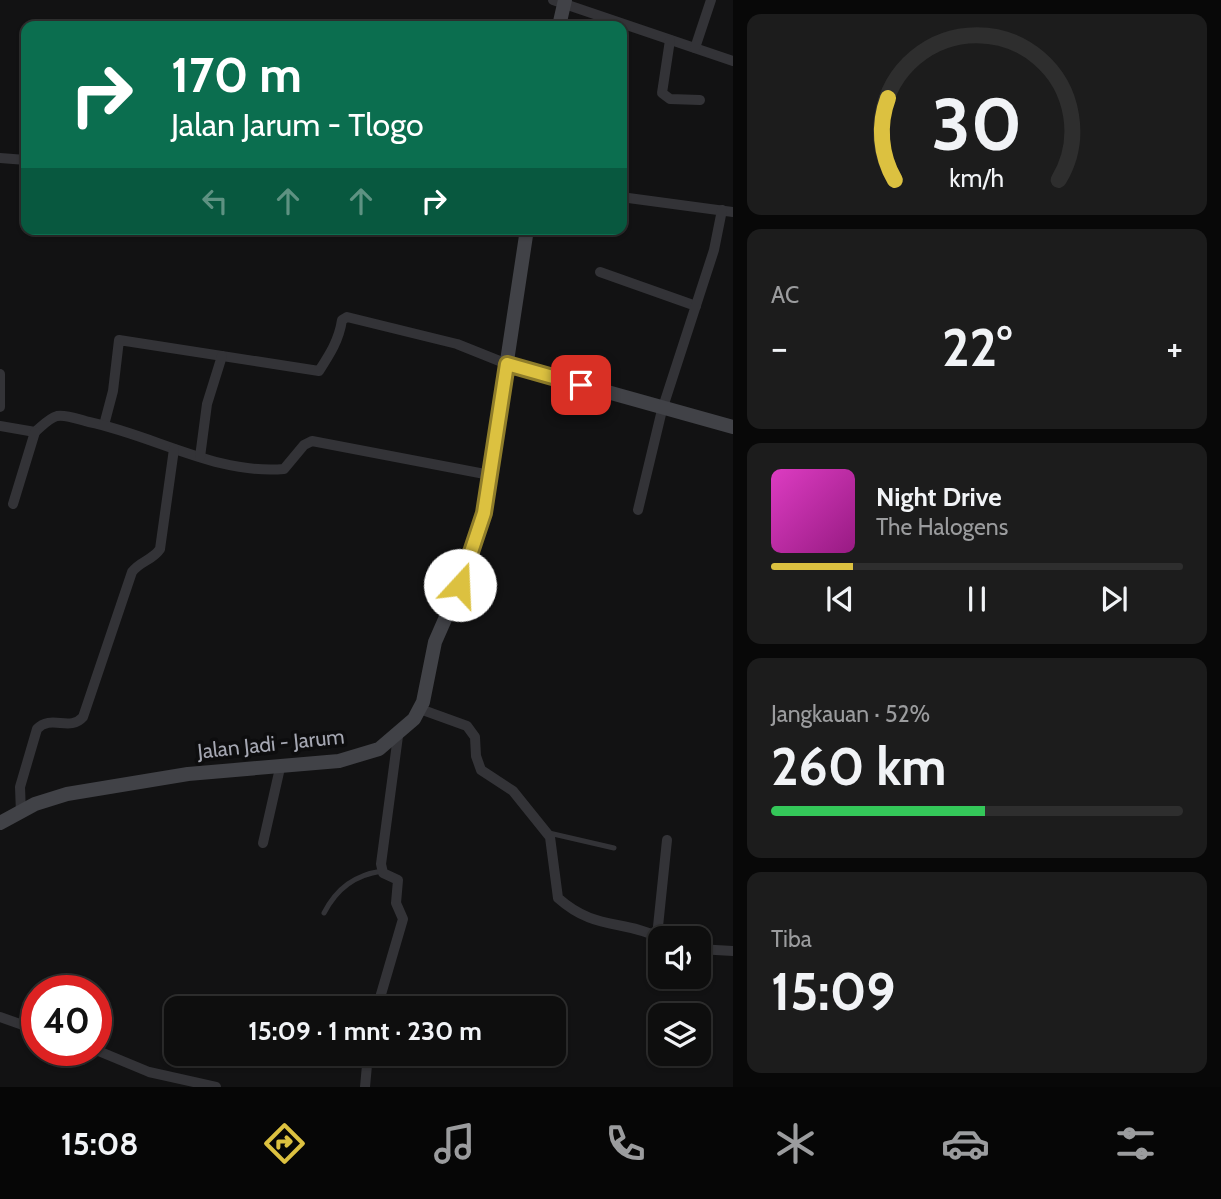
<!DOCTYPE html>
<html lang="id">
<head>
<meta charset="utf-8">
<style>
  :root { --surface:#0e0e0e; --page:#1c1c1c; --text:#f1f3f6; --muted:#9b9c9e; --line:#2e2e2e; --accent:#dcc140 }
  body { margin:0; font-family:Cabin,sans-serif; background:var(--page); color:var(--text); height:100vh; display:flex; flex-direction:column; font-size:26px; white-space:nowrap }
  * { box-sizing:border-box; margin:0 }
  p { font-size:23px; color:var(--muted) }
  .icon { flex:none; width:38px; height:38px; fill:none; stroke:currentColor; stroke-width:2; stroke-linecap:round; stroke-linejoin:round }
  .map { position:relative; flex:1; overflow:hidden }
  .side { display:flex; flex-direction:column; gap:14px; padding:14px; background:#080808; width:488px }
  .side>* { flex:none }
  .top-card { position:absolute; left:21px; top:21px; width:606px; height:214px; border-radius:14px; box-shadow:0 2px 5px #0004,0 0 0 2px var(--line); background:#0b6e4f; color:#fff; overflow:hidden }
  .tools { position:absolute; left:648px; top:926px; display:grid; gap:14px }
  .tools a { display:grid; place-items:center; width:63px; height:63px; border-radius:14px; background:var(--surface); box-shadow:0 2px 5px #0004,0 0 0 2px var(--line); font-size:35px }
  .speed { position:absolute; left:21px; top:975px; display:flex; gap:14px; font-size:35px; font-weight:700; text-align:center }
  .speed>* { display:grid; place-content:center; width:91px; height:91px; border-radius:50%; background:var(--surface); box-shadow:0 2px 5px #0004,0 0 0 2px var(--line); line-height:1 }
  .speed .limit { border:10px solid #d22; background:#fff; color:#111 }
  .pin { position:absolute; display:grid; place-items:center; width:60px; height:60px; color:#fff; margin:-30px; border-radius:14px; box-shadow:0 4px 10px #0006 }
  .me { position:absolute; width:77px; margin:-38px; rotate:20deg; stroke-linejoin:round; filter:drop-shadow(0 0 5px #0008) }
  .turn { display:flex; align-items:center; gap:24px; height:147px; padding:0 35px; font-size:32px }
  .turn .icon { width:91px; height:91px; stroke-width:2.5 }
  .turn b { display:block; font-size:49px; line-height:60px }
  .lanes { display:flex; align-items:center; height:66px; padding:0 35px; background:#0003; justify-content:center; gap:35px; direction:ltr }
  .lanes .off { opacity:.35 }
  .big { font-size:52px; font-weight:800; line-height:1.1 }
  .side .widget { flex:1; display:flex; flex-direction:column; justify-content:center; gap:10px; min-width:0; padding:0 24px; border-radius:14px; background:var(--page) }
  .side .dial { align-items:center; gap:0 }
  .dial svg { height:182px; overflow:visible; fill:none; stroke:var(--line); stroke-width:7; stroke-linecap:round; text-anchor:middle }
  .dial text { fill:var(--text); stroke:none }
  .song { display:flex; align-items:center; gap:21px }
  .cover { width:84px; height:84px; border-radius:10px; background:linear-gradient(135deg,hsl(310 70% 55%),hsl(310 70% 35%)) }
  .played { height:7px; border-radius:4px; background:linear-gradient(90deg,var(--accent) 20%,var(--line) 20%) }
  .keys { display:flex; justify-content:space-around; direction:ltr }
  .heat { display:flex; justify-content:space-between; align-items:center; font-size:38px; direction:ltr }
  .charge { height:10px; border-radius:5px; background:linear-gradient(90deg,#34c759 52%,var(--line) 0) }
  .trip { position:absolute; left:164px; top:996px; width:402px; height:70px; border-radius:14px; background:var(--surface); box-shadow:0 2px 5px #0004,0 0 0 2px var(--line); font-weight:800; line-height:70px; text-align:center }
  .tab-bar { display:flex; height:112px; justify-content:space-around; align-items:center; background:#060606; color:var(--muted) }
  .tab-bar .icon { width:49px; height:49px }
  .tab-bar .active { color:var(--accent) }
  .tab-bar b { font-size:32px; color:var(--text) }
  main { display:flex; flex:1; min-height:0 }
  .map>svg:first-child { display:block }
</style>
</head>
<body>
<main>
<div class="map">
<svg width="733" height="1087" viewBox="0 0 733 1087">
  <rect width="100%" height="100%" fill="#121213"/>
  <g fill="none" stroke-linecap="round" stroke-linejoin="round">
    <g stroke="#333337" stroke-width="5">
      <polyline points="549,833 614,848"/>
      <path d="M324,913C337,888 355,875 382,871"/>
    </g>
    <g stroke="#333337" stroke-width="10">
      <polyline points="553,0 733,61"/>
      <polyline points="670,40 662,93 670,99 700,100"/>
      <polyline points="695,48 711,0"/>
      <polyline points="0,158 26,160"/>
      <polyline points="621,197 733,212"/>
      <polyline points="600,272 696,306"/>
      <polyline points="0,374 0,407"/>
      <path d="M104,425L113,391L119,340L319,371C330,354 339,340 342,320L347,317L457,344L507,364"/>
      <path d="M0,426L35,432C41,427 49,418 57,416C66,414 80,420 89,422C153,435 217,475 284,469L304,445L312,441L490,475"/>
      <polyline points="200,457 207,404 222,356"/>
      <polyline points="13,504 35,432"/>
      <polyline points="638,510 662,410 714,250 722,210"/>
      <path d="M420,709L467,726L475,737L476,756L481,770L513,791L550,837L558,898C595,931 622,919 661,938"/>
      <path d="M21,813L20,787L37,729C51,714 70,732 83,717L132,572C140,561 153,560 160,549L174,449"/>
      <polyline points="263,843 280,768"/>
      <polyline points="657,936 667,840"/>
      <polyline points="698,949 733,951"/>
      <polyline points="377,1008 403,919 396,903 398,880 383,873 381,864 398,736"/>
      <polyline points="0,1017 37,1030"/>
      <polyline points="96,1050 149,1072 216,1087"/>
      <polyline points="365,1087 368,1054"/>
    </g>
    <g stroke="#414247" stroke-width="14">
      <polyline points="559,26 565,0"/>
      <polyline points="507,364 733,427"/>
      <polyline points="0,823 35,804 67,794 188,774 339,761 379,749 414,719 423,702 435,642 460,585 484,513 527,229"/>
    </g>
  </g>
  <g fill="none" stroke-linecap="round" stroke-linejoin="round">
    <defs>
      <polyline id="route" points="460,585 484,513 507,364 581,385"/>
    </defs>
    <use href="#route" stroke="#8f7d2a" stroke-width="18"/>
    <use href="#route" stroke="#dcc140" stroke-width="12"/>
  </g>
  <g text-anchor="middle" stroke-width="7" stroke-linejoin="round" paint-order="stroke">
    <g font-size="21" fill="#a5a7b2" stroke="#0d0d0e">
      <text transform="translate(271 744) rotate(-6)" y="7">Jalan Jadi - Jarum</text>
    </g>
  </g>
</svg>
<div class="tools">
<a><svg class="icon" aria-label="sound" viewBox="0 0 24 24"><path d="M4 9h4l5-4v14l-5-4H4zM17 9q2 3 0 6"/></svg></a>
<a><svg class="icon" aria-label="layers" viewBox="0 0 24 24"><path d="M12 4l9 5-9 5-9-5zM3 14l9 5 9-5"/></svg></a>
</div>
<div class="speed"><div class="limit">40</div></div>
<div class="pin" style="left:581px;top:385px;background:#d93025"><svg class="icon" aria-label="arrive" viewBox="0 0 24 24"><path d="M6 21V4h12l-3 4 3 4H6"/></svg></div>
<svg class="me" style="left:460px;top:585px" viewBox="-20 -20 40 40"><circle r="19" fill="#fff"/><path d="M0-13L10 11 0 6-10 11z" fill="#dcc140"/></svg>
<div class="trip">15:09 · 1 mnt · 230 m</div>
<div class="top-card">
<div class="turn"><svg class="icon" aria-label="right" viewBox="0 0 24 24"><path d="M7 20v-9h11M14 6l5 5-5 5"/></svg><div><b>170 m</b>Jalan Jarum - Tlogo</div></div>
<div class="lanes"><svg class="icon off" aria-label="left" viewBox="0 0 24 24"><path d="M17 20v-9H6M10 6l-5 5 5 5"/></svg><svg class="icon off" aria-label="ahead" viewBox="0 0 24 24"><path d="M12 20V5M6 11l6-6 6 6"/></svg><svg class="icon off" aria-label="ahead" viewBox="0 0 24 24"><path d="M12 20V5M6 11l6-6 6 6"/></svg><svg class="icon" aria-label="right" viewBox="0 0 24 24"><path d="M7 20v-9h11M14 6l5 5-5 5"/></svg></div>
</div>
</div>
<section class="side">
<div class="widget dial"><svg viewBox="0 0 100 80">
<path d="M14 69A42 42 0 1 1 86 69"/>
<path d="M14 69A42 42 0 0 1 11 33" stroke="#dcc140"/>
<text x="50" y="56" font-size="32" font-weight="700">30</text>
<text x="50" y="72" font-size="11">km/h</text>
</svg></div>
<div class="widget"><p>AC</p>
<div class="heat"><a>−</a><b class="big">22°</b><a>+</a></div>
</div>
<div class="widget">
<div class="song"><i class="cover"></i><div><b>Night Drive</b><p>The Halogens</p></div></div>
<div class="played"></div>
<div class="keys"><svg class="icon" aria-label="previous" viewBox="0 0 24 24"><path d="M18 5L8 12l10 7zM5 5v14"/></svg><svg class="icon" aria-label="pause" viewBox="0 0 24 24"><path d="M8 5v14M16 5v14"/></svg><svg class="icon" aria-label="next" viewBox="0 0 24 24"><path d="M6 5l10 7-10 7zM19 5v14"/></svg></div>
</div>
<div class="widget"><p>Jangkauan · 52%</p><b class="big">260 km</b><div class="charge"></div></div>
<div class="widget"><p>Tiba</p><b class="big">15:09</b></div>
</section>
</main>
<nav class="tab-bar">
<b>15:08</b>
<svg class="icon active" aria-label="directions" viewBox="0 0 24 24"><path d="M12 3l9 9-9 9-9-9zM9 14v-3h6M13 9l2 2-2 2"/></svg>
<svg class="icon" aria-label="music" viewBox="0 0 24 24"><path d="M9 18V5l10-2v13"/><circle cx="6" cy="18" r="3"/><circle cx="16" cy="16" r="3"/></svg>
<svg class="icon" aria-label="phone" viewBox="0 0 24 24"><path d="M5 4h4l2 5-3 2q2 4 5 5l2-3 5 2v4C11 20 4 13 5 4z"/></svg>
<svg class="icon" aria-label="climate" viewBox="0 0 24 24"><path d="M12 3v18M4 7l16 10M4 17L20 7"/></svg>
<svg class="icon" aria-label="car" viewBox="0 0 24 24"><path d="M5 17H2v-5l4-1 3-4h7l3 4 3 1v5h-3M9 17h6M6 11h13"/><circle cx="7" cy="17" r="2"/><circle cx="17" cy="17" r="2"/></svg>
<svg class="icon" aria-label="filters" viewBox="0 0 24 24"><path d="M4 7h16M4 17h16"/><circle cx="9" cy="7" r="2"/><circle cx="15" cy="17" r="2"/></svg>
</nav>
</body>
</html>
